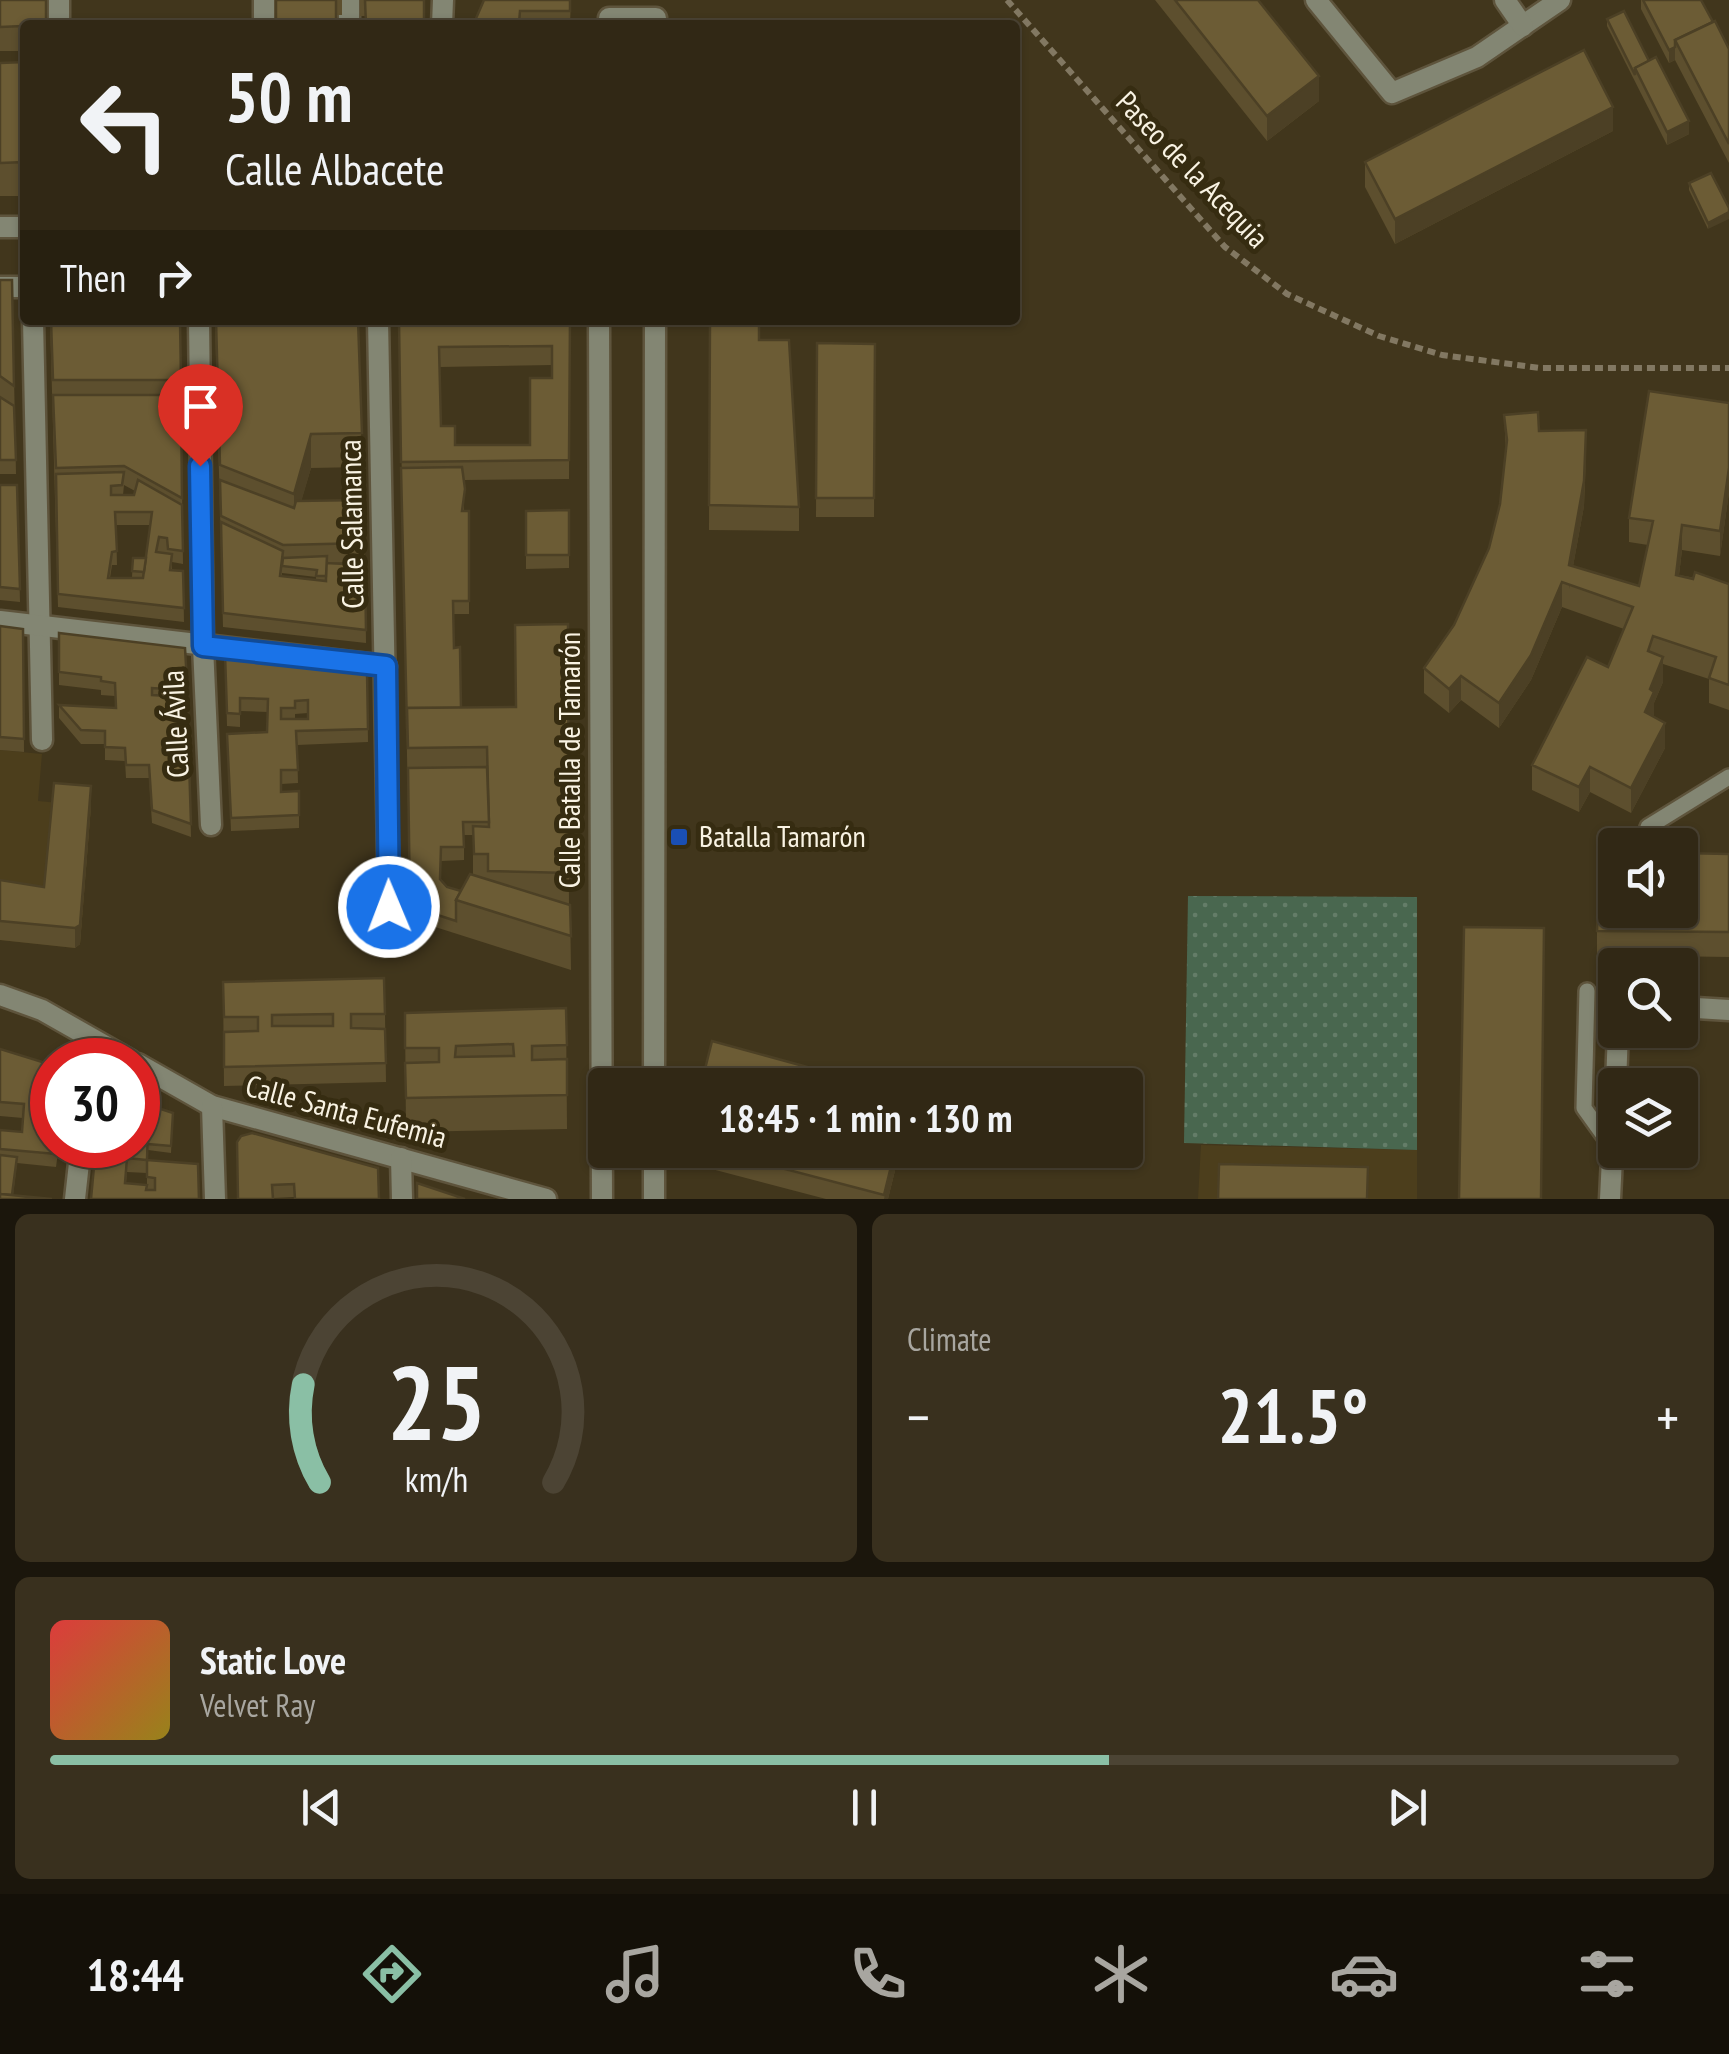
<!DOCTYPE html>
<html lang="en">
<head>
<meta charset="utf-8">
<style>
  :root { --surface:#312815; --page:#39301e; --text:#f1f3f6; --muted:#a8a6a0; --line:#4c4434; --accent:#8abfa5 }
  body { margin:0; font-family:"PT Sans Narrow",sans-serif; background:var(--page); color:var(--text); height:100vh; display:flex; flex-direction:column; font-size:38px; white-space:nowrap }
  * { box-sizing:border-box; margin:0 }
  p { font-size:32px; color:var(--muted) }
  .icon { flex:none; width:55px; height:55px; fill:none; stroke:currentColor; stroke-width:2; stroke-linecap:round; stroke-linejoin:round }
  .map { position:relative; height:1199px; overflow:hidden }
  .sheet { display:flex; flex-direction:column; gap:15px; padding:15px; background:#1b160c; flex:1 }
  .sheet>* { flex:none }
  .hud { position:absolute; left:20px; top:20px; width:1000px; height:305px; border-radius:10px; box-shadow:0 2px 8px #0004,0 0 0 2px var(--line); background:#312815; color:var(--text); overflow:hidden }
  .controls { position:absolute; left:1598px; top:828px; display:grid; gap:20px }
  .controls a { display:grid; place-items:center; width:100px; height:100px; border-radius:10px; background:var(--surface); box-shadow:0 2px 8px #0004,0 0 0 2px var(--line); font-size:50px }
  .speed { position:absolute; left:30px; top:1038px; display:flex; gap:20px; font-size:50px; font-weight:700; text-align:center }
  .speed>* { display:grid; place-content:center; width:130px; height:130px; border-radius:50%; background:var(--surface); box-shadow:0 2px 8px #0004,0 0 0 2px var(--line); line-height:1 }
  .speed .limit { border:15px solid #d22; background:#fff; color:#111 }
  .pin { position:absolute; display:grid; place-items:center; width:85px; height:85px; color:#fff; margin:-102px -42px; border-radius:50% 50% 50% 0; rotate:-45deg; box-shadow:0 0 10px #0007 }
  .pin .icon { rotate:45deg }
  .me { position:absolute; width:110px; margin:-55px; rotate:359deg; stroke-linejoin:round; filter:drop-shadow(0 0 8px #0008) }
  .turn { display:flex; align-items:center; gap:35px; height:210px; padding:0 40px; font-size:45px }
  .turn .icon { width:130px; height:130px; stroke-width:2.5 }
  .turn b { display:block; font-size:70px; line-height:85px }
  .then { display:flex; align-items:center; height:95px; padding:0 40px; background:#0003; gap:20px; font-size:38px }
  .big { font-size:75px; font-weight:800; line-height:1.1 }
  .sheet .tile { flex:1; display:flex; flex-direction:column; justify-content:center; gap:15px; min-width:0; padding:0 35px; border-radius:15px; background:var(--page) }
  .sheet .dial { align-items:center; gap:0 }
  .dial svg { height:260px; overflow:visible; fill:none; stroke:var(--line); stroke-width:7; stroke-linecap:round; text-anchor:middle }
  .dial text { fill:var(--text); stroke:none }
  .song { display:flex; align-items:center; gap:30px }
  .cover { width:120px; height:120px; border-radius:15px; background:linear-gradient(135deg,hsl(0 70% 55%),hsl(50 70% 35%)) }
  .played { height:10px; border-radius:5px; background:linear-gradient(90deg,var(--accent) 65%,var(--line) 65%) }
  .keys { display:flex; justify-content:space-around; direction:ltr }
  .heat { display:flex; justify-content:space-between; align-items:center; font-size:55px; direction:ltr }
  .sheet .tiles { flex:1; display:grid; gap:15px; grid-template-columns:1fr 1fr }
  .tile:last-child { grid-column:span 2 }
  .trip { position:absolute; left:588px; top:1068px; width:555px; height:100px; border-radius:10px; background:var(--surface); box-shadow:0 2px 8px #0004,0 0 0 2px var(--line); font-weight:800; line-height:100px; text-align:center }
  .menu { display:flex; height:160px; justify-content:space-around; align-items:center; background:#141008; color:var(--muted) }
  .menu .icon { width:70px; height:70px }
  .menu .selected { color:var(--accent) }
  .menu b { font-size:45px; color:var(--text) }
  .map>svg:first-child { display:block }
</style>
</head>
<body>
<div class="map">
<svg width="1729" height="1199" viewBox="0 0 1729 1199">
  <defs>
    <pattern id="park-dots" width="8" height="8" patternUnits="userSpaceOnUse" patternTransform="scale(2.5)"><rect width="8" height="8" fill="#49674f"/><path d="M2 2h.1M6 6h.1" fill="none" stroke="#647d68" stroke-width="1.8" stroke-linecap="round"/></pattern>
  </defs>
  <rect width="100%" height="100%" fill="#41361c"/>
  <g fill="#4c3e1c">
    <polygon points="0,750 42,754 38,801 91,806 80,944 75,948 0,940"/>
    <polygon points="1201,1145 1417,1150 1417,1199 1198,1199"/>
  </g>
  <polygon fill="url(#park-dots)" points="1188,896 1417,897 1417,1150 1184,1143"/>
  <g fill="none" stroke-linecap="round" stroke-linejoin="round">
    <defs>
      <g id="lane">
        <polyline points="1648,827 1729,777"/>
        <polyline points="1587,991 1584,1108 1612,1147"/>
      </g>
      <g id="street">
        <polyline points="1316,0 1392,93 1477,57 1560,0"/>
        <polyline points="1505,0 1523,26"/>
        <polyline points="59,25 59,0"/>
        <polyline points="264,25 264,0"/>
        <polyline points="349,25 349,0"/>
        <polyline points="442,25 443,0"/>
        <polyline points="609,25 609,18 656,18 656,25"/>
        <polyline points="0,227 25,227"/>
        <polyline points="0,287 25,287"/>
        <polyline points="33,320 42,740"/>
        <polyline points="199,320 203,646 211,825"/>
        <polyline points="378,320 389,907"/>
        <polyline points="599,320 602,1199"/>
        <polyline points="0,621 386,666"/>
        <polyline points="0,995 42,1010 130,1060"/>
        <polyline points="1680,1007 1729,1010"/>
        <polyline points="138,1064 212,1106 546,1199"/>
        <polyline points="654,1085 655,320"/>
        <polyline points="1616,1085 1618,1030"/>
        <polyline points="212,1106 215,1199"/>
        <polyline points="654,1150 654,1199"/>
        <polyline points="401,1158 402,1199"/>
        <polyline points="75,1199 81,1145"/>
        <polyline points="1610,1199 1615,1096"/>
      </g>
    </defs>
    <use href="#lane" stroke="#5e543c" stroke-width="20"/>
    <use href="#street" stroke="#5e543c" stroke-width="25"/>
    <polyline stroke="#827862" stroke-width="6" stroke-dasharray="8 5" stroke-linecap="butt" points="1007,0 1225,247 1287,294 1379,336 1442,355 1540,368 1729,368"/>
    <use href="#lane" stroke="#838673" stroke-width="15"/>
    <use href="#street" stroke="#838673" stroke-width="20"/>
  </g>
  <g fill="#5d4f2e" fill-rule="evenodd">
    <polygon points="0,0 25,25 25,51 0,51"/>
    <polygon points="276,0 342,0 342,15 336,15"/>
    <polygon points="360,0 425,0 365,16 360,16"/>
    <polygon points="484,0 571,0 570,24 474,25"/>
    <polygon points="1155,0 1258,0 1319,101 1267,141"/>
    <polygon points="1641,0 1701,0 1729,49 1729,163 1675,60 1669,63 1641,9"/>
    <polygon points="1607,19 1689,134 1667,145 1607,26"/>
    <polygon points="25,62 25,196 0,196 0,63"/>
    <polygon points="1613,131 1395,244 1365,187 1365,162"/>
    <polygon points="1711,173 1708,229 1689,190 1689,183"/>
    <polygon points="0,280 12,280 16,474 0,474"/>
    <path d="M50,320H180L183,564L172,562V570L183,571L184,622L58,607ZM124,485L135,491L134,495H123ZM116,525H150L146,558H133L132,577L138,578H110L112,565H117Z"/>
    <path d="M215,320H358L362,467L311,468L301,501L363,500L365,562L329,563L365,565L366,643L223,627ZM282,573L316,577V580L282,576Z"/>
    <path d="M399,320H570L569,479L464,480V511H469V614H453L454,648L461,708L516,707L568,624L569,905H570L571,970L410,919ZM552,365V378L530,445H455L441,426L440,367ZM464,835H473V875L461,891L447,887L440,879L441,861L464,860Z"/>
    <polygon points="710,320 759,340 799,507 799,531 709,530"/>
    <polygon points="817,343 875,344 874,517 816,517"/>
    <polygon points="1729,403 1729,492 1720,556 1682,550 1679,575 1729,584 1729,710 1709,703 1709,679 1663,664 1663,682 1654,703 1654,717 1665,748 1631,813 1590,792 1579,812 1532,790 1532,765 1608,667 1624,629 1562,607 1531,680 1499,728 1461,700 1449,713 1424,693 1424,668 1454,625 1489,548 1500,504 1506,452 1504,415 1539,431 1586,455 1584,506 1573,566 1639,586 1648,545 1629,542 1629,518"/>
    <polygon points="0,485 17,485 20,602 0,600"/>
    <polygon points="569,510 569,568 526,569 526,511"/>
    <polygon points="0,626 23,629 24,752 0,750"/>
    <polygon points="59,633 185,648 187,695 167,694 167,695 187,697 191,837 152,823 149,778 126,778 125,761 105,760 105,744 81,744 59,718 59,705 116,708 115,696 101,695 101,690 59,685"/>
    <path d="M225,654L367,670L368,742L297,745L298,783L281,784V792L299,791V828L231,831L227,734L267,732L268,712L240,711V727L227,726ZM308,713V719H295V714Z"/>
    <polygon points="91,806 80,944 75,948 0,940 0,880 44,887"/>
    <polygon points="1729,854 1729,957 1597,955 1597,931"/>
    <polygon points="223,982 385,1014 386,1082 224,1086"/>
    <polygon points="566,1008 567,1129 406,1132 405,1013"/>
    <polygon points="0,1049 59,1145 56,1167 17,1163 13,1195 0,1199 0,1130 22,1132 23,1118 0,1116"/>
    <path d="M149,1106L173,1113L171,1153L148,1150V1160L199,1199H91ZM127,1172L147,1173V1190L126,1183Z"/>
    <polygon points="237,1142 378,1168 294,1197 273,1198"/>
    <polygon points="685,1150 900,1150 888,1199 826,1199 685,1162"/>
  </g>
  <g fill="#4c4025">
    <polygon points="1675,47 1675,60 1669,63 1669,50"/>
    <polygon points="1319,76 1319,101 1267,141 1267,116"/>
    <polygon points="1613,107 1613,131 1395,244 1395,219"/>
    <polygon points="1689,121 1689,134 1667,145 1667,132"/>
    <polygon points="1729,212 1729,219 1708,229 1708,223"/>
    <polygon points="1586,430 1584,506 1569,589 1569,565"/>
    <polygon points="311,434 311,468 294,527 294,494"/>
    <polygon points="1729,468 1729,492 1720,556 1720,531"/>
    <polygon points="1682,525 1682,550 1676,599 1676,575"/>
    <polygon points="1562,582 1562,607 1531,680 1499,728 1499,703"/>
    <polygon points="1663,657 1663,682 1654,703 1654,717 1645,712 1650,689"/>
    <polygon points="1461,676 1461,700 1449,713 1449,689"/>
    <polygon points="1665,723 1665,748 1631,813 1631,788"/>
    <polygon points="1590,767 1590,792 1579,812 1579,787"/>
    <polygon points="91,786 91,806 80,944 75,948 75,928"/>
    <polygon points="895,1150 900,1150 888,1199 884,1199"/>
  </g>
  <g fill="#6c5c35" stroke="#4c4025" stroke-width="2.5" fill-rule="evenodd">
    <polygon points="0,0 46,0 46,25 0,27"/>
    <rect x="276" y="0" width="60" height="25"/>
    <polygon points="365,0 424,0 424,25 366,25"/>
    <polygon points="484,0 570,0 570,11 520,11 519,23 474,23"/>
    <polygon points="1175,0 1258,0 1319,76 1267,116"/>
    <polygon points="1643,0 1701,0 1713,22 1675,40 1675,47 1669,50"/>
    <polygon points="1624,11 1649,61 1635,68 1635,75 1607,19"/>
    <polygon points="1715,21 1729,49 1729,144 1675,40"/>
    <polygon points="1584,50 1613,107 1395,219 1365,162"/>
    <polygon points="1656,57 1689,121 1667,132 1635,68"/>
    <polygon points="25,62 25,162 0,163 0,63"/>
    <polygon points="1711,173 1729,208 1729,212 1708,223 1689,183"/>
    <polygon points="0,280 12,280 14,386 0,376"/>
    <polygon points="51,320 180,320 181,380 53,380"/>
    <polygon points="216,320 358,320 362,433 311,434 294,494 220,465"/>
    <path d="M399,320H570L569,460L401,462ZM552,346V378H530V445H455V426H441L439,347Z"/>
    <polygon points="710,320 759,320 759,340 789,340 799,507 709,505"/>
    <polygon points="817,343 875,344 874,498 816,498"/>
    <polygon points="1649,391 1729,403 1729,468 1720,531 1682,525 1676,575 1693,579 1695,572 1729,584 1729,685 1709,678 1716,657 1653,636 1648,651 1663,657 1650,689 1654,692 1645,712 1665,723 1631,788 1590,767 1579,787 1532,765 1587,657 1608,667 1633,607 1562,582 1531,655 1499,703 1461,676 1449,689 1424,668 1454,625 1489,548 1500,504 1507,440 1504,415 1538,412 1539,431 1586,430 1584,481 1569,565 1639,586 1653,521 1629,518"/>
    <polygon points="53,395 181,395 182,498 124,466 56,468"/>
    <polygon points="0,397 14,406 16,460 0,460"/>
    <polygon points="462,467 465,489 462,511 469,511 469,601 453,601 454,648 460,647 461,708 407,708 407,729 401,468"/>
    <path d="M124,472L122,485L111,486V495H134L138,480L182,505L183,551L168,549L167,538L159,537L156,552L172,554L170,570L183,571L184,608L58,594L56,474ZM115,512H152L143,578H108L112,552L117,551Z"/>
    <polygon points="220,480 294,508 296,501 363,500 365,543 283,545 221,516"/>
    <polygon points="0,485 17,485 20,589 0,587"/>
    <polygon points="569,510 569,555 526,555 526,511"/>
    <polygon points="221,522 283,551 280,576 326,581 326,563 365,565 366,630 223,613"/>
    <polygon points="327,556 326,576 316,576 317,570 282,566 283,558"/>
    <polygon points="133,558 146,558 144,572 132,571"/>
    <polygon points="568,624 569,873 488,871 488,854 474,854 473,826 489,827 487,747 408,748 407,708 516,707 515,625"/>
    <polygon points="0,626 23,629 24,739 0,737"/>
    <polygon points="59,633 185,648 187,682 167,680 167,689 152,688 152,695 187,697 191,824 152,810 149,765 126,765 125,748 105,747 105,731 81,730 59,705 116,708 115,683 101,681 101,677 59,672"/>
    <path d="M225,654L367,670L368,729L296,731L298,770H281V792L299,791V815L231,818L227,734L267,732L268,699L240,698V714L227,713ZM308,700V719H281V708H295V701Z"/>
    <polygon points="487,767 489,822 463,822 464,847 441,847 440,879 447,887 461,891 456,900 456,921 410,906 408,768"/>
    <polygon points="54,783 91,786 80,925 75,928 0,921 0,880 44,887"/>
    <polygon points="1600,852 1615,853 1615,910 1680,910 1680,853 1729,854 1729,932 1597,931"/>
    <polygon points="470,874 570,905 571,936 456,900"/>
    <polygon points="1464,927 1544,928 1541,1199 1459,1199"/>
    <path d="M384,978L385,1014H351V1028L385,1029L386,1063L224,1067V1032L258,1031V1017H224L223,982ZM333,1014V1026H272V1015Z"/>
    <path d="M566,1008L567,1045L532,1046V1060L567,1059V1095L406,1098L405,1063L439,1062V1048H405V1013ZM513,1044L514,1056L455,1057L456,1046Z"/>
    <polygon points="712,1041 873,1085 701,1085"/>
    <polygon points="0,1049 52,1065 52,1145 58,1145 56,1154 0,1149 0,1130 22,1132 24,1104 0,1102"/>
    <polygon points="138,1094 149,1098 147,1160 127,1158 125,1183 147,1185 146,1190 155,1190 155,1178 147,1177 147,1160 198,1164 199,1199 91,1199 96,1145 138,1145"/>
    <polygon points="149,1105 173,1113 171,1146 148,1144"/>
    <polygon points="252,1133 378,1168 379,1199 295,1199 294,1184 272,1185 273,1199 238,1199 237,1142 241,1136"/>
    <polygon points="712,1150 895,1150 884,1195"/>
    <polygon points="0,1155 17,1157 12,1195 0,1194"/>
    <polygon points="1219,1164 1368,1167 1367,1199 1218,1199"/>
    <polygon points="417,1183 465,1199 417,1199"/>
    <polygon points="0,1194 52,1199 0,1199"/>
  </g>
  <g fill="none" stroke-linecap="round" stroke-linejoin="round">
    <defs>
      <polyline id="route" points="200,466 203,646 386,666 389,907"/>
    </defs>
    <use href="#route" stroke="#114b97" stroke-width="25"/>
    <use href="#route" stroke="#1a73e8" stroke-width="18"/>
  </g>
  <rect fill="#1a4fb4" stroke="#362c11" stroke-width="4" x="669" y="827" width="20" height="20" rx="5"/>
  <g text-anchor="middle" stroke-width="10" stroke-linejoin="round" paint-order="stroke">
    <g font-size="30" fill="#f9f3e3" stroke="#362c11">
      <text transform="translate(1192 170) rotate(46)" y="10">Paseo de la Acequia</text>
      <text transform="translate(352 524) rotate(-91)" y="10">Calle Salamanca</text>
      <text transform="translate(176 724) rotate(-93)" y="10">Calle Ávila</text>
      <text transform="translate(570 760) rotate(-90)" y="10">Calle Batalla de Tamarón</text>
      <text transform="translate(346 1112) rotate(15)" y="10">Calle Santa Eufemia</text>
    </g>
    <g font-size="30" fill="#f9f3e3" stroke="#362c11" text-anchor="start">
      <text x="699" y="847">Batalla Tamarón</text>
    </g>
  </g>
</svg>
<div class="controls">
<a><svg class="icon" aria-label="sound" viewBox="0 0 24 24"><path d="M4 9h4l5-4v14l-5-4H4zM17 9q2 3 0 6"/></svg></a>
<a><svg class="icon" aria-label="search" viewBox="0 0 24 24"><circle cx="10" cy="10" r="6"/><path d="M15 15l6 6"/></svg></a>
<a><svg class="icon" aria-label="layers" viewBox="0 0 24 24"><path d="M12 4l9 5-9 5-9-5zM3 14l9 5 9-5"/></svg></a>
</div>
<div class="speed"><div class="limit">30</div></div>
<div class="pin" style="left:200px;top:466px;background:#d93025"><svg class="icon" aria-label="arrive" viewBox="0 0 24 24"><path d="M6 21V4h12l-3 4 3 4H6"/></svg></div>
<svg class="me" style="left:389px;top:907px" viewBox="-20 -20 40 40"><circle r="17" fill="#1a73e8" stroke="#fff" stroke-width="3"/><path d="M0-11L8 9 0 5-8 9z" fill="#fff"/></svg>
<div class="trip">18:45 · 1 min · 130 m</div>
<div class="hud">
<div class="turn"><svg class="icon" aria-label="left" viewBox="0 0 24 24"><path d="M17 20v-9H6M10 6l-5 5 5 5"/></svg><div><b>50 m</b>Calle Albacete</div></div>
<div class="then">Then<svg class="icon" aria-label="right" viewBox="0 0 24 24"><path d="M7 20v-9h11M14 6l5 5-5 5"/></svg></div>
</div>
</div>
<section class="sheet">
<div class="tiles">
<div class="tile dial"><svg viewBox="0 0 100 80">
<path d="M14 69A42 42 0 1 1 86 69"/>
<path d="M14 69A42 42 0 0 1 9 39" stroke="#8abfa5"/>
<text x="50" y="56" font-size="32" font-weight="700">25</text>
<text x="50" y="72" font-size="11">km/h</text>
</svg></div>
<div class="tile"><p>Climate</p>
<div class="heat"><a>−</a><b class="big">21.5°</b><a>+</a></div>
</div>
<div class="tile">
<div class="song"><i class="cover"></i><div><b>Static Love</b><p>Velvet Ray</p></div></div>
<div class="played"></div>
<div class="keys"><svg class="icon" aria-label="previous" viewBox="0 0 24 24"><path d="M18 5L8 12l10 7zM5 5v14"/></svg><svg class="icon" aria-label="pause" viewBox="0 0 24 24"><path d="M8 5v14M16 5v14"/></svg><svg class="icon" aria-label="next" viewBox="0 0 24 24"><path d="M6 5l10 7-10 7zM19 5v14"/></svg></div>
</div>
</div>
</section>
<nav class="menu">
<b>18:44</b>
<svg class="icon selected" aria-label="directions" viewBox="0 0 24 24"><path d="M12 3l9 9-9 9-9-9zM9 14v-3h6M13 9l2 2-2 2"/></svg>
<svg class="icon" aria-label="music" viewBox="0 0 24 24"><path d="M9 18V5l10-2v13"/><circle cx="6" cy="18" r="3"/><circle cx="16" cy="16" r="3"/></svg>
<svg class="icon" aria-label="phone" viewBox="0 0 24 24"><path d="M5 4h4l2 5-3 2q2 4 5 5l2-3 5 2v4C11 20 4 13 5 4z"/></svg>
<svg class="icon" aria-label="climate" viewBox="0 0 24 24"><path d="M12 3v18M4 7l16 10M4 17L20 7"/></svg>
<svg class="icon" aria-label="car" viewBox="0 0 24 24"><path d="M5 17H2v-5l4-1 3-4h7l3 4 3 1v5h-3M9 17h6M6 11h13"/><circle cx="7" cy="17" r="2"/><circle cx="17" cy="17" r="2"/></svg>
<svg class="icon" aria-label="filters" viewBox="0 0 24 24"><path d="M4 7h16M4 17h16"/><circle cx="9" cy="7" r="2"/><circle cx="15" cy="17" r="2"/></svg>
</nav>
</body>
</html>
